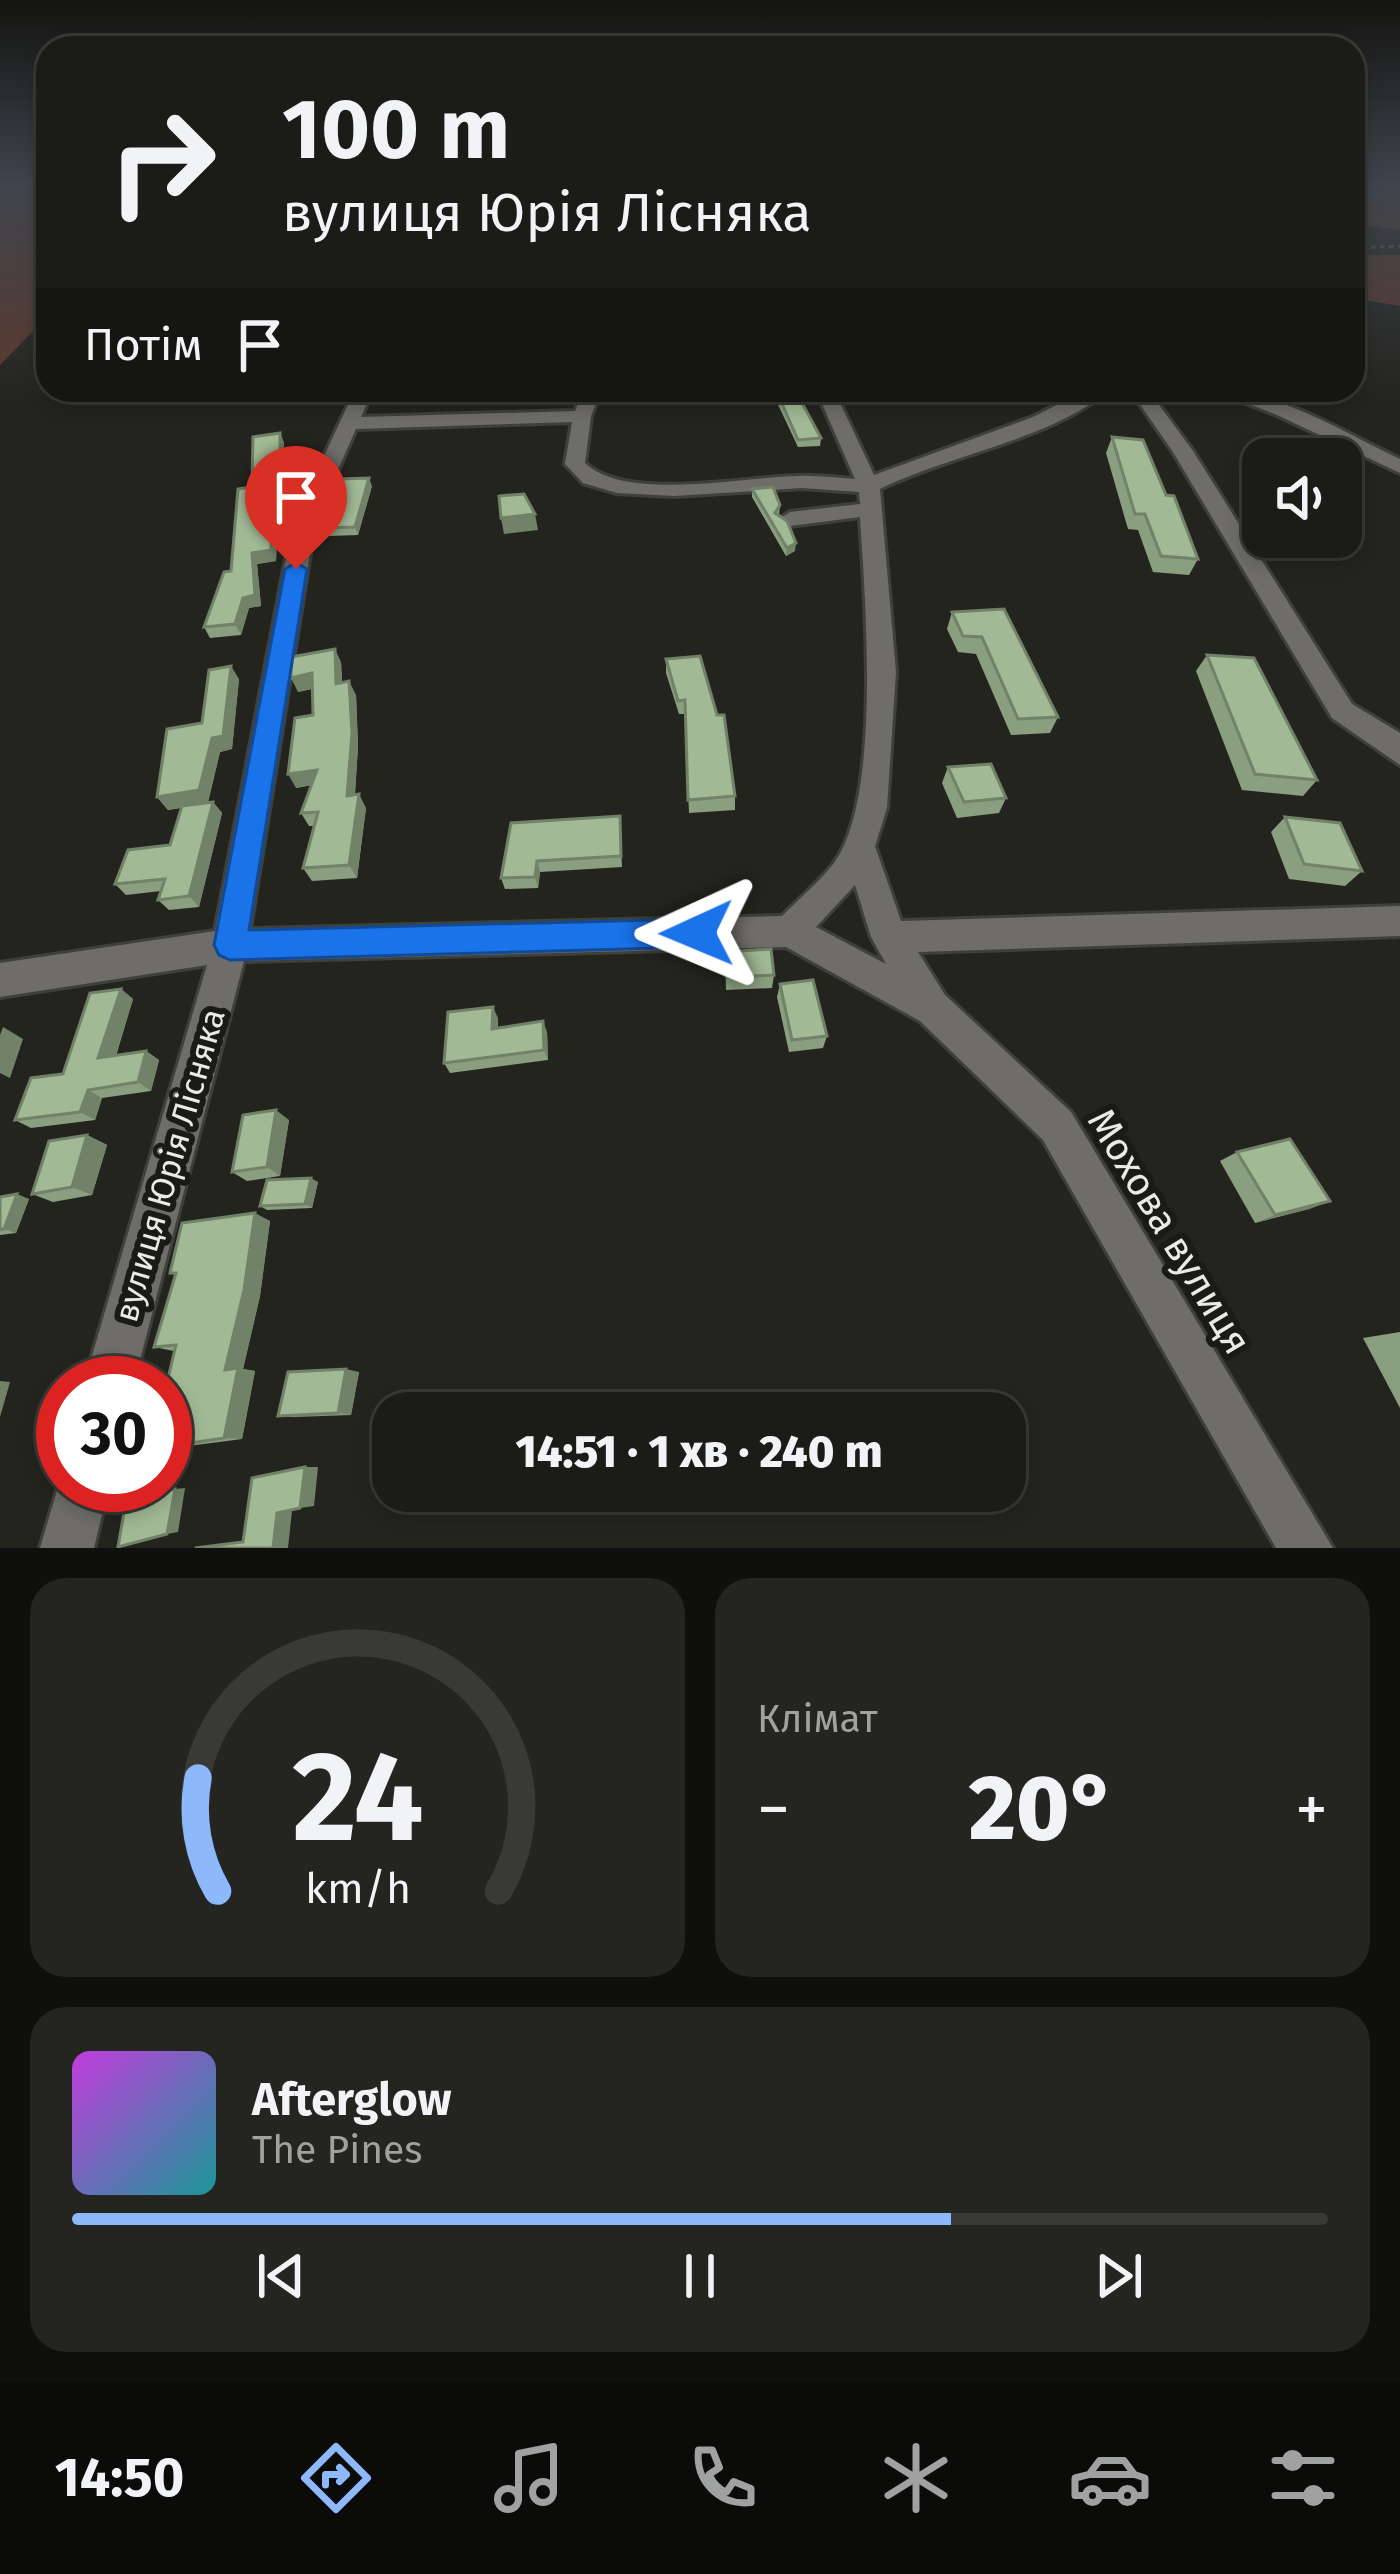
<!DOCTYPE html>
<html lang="uk">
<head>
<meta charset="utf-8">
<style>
  :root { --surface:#1b1b17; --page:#242420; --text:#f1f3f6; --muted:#a0a1a1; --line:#393936; --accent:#8db9fc }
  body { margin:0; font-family:"Fira Sans",sans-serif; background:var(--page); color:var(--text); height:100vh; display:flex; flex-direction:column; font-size:45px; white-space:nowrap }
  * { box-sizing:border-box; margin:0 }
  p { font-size:39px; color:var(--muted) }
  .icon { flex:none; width:66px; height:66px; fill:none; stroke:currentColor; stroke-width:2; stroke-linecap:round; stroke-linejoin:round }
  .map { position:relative; height:1548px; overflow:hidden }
  .sheet { display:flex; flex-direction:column; gap:30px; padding:30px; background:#0f0f0d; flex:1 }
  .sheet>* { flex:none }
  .top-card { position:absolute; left:36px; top:36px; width:1329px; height:366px; border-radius:36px; box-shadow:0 6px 18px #0003,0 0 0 3px var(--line); background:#1b1b17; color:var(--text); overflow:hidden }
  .controls { position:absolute; left:1242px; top:438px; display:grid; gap:24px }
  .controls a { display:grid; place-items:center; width:120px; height:120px; border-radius:24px; background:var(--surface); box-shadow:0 6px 18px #0003,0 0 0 3px var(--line); font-size:60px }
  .speed { position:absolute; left:36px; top:1356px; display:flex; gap:24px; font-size:60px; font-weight:700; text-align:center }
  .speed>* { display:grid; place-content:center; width:156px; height:156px; border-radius:50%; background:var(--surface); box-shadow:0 6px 18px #0003,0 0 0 3px var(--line); line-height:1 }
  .speed .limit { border:18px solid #d22; background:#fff; color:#111 }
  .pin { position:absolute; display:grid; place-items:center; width:102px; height:102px; color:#fff; margin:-123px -51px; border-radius:50% 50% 50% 0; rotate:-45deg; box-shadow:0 0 12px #0007 }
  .pin .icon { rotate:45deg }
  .me { position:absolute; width:132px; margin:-66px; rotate:269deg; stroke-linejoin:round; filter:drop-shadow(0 0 9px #0008) }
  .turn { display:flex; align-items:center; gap:42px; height:252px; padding:0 48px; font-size:54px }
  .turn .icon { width:156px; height:156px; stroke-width:2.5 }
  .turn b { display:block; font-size:84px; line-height:102px }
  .then { display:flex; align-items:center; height:114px; padding:0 48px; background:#0003; gap:24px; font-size:45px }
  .big { font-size:90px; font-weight:800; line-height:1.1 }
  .sheet .widget { flex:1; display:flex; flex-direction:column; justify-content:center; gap:18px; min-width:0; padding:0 42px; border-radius:36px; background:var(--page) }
  .sheet .dial { align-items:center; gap:0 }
  .dial svg { height:312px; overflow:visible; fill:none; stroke:var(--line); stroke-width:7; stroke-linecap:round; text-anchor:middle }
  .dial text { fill:var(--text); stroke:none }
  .song { display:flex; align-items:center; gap:36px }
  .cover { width:144px; height:144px; border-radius:18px; background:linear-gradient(135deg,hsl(290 70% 55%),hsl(180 70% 35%)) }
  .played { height:12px; border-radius:6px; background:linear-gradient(90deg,var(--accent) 70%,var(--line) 70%) }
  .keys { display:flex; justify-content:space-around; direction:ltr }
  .heat { display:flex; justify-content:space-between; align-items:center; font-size:66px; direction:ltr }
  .sheet .tiles { flex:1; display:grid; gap:30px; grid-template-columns:1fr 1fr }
  .widget:last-child { grid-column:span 2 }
  .trip { position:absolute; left:372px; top:1392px; width:654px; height:120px; border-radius:36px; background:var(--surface); box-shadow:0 6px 18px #0003,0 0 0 3px var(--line); font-weight:800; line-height:120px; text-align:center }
  .dock { display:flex; height:192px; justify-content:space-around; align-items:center; background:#0b0b09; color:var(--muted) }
  .dock .icon { width:84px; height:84px }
  .dock .current { color:var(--accent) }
  .dock b { font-size:54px; color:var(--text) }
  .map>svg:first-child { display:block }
</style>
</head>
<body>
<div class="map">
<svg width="1400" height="1548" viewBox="0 0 1400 1548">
  <rect width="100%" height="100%" fill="#24241f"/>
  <g fill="#5c392c">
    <polygon points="0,186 48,186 48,316 0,365"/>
    <polygon points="1353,186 1400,186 1400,230 1353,224"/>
    <polygon points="1353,255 1400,255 1400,306 1353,298"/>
  </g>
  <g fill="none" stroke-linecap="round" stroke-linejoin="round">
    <defs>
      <g id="minor">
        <path d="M355,390H373L361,417L575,411L583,390H601L591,416L585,463C625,502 744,477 798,476C817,475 836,478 855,479L816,390H834L874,475L1033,417L1086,390H1109C1052,439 949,455 880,489L896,672L887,808L875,846L901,921L1400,906V936L918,952L945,995L1071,1112L1333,1548H1276L1043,1140L920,1021L786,947L244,961L134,1383H84L207,965L0,997V963L215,931L293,522ZM572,422L565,464L583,483L617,493L674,496L802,488L859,492L860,504L790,512L779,519L790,526L860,517C865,598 882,798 834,863C819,882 799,899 782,916L250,929L315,522L356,429ZM855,885L871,937L886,964L816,927Z"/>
        <polygon points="1130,390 1148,390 1193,451 1352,704 1400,733 1400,765 1332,718 1173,452"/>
        <path d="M1212,390C1278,390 1341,431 1400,459V473L1277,415Z"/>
        <polygon points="63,1470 63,1485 109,1485 94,1548 40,1548"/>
      </g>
    </defs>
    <use href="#minor" stroke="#40403b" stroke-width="6"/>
    <g stroke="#61615d" stroke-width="3" stroke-dasharray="4.5 4.5" stroke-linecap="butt">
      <polyline points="0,209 31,186"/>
      <polyline points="1353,248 1400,246"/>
    </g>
    <use href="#minor" fill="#6e6d6a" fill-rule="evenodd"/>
  </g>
  <g fill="#8a9f7f">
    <polygon points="774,390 795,390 821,438 820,446 798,447 773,394"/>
    <polygon points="280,433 284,443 285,492 290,491 294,501 294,510 285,538 277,538 276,561 257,564 261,606 249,608 241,635 210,638 204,627 231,571 252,487"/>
    <polygon points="1112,437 1166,495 1198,559 1189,575 1153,572 1138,530 1128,529 1106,453"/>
    <polygon points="372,486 358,535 329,536 325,528"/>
    <polygon points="752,489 780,505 779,515 795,551 786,556 752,497"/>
    <polygon points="1004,609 1058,717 1050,733 1011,735 976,654 958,652 947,629 952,612"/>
    <polygon points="1207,655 1317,780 1303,796 1242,790 1196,671"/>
    <polygon points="666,659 735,796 735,810 689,813 685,714 679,714 666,673"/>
    <polygon points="341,662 342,683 356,695 358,746 355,795 366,808 357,878 312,881 303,868 315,826 309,826 301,813 311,785 296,788 313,715 312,689 298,692"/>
    <polygon points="239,679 232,749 220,752 208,802 213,802 222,813 199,907 169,910 158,900 161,891 126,895 115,884 170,845 181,808 168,810 157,797 202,723"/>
    <polygon points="948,767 1006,798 999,813 957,818 942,783"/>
    <polygon points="620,816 622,867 540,872 538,888 505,889 501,878"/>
    <polygon points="1285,817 1362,871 1345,886 1289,879 1271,832"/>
    <polygon points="725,952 774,975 772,988 726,990"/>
    <polygon points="780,984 827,1036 823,1048 789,1052 777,997"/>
    <polygon points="121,989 133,999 116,1056 146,1051 159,1060 151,1091 102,1098 95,1120 31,1128 15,1120 63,1074"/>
    <polygon points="498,1018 498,1028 547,1032 548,1060 450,1073 444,1063"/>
    <polygon points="289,1120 280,1176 247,1181 232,1172"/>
    <polygon points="87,1135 107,1145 92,1195 53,1202 32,1194"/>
    <polygon points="1237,1152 1330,1201 1309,1209 1255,1223 1220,1161"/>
    <polygon points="318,1182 312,1208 267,1210 260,1206"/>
    <polygon points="0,1197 29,1199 16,1233 0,1235"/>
    <polygon points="270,1221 260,1296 243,1369 255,1371 242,1439 165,1449 165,1391 174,1351 154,1347 175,1275 170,1273"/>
    <polygon points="1400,1332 1400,1408 1363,1338"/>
    <polygon points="359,1372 351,1415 294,1417 278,1416"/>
  </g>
  <g fill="#718268">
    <polygon points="280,433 284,443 285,502 280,492"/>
    <polygon points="369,478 372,486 358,535 355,527"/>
    <polygon points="290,491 294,501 294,510 285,538 281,527"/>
    <polygon points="535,514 538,530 504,534 501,518"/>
    <polygon points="272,527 277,538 276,561 257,564 261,606 249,608 241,635 235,624 252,553"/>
    <polygon points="796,543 795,551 786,556 787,548"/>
    <polygon points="335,649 341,662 343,698 336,684"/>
    <polygon points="231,666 239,679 232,749 220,752 208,803 168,810 157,797 199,790"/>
    <polygon points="312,673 319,687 298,692 291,678"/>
    <polygon points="349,681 356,695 358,746 354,809 347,796"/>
    <polygon points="317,770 324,783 296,788 288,774"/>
    <polygon points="359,794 366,808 357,878 349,865"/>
    <polygon points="213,802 222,813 199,907 189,896"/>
    <polygon points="537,861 540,872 538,888 535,877"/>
    <polygon points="121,989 133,999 112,1067 98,1058"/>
    <polygon points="493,1007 498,1018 497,1039 492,1029"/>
    <polygon points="543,1021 547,1032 548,1060 544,1050"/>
    <polygon points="3,1027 23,1039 10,1078 0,1073 0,1035"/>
    <polygon points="146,1051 159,1060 151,1091 138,1082"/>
    <polygon points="88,1090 102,1098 95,1120 80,1112"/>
    <polygon points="276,1110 289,1120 280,1176 267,1167"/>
    <polygon points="87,1135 107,1145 92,1195 72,1187"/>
    <polygon points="311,1178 318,1182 312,1208 305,1204"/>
    <polygon points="17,1194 29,1199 16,1233 4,1229"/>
    <polygon points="1330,1201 1309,1209 1255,1223 1275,1215"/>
    <polygon points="255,1213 270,1221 260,1296 243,1369 255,1371 242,1439 224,1438 225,1370"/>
    <polygon points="346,1369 359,1372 351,1415 338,1413"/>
    <polygon points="0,1381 10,1382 0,1417"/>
    <polygon points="305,1467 318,1467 314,1506 300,1508"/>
    <polygon points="185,1488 178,1532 167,1534 175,1489"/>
    <polygon points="292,1511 288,1548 273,1548 277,1513"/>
  </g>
  <g fill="#a1b994" stroke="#718268" stroke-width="3">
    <polygon points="776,390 795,390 821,438 798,440"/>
    <polygon points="280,433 280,492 290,491 289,499 281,527 272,527 271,550 252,553 255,595 243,598 235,624 204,627 224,572 231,571 238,489 252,487 253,437"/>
    <polygon points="1112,437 1143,440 1166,495 1174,496 1198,559 1161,556 1145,514 1135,514"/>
    <polygon points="369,478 355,527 325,528 339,479"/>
    <polygon points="773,487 780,505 775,513 787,521 796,543 787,548 752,489"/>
    <polygon points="524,494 535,514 501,518 499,496"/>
    <polygon points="1004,609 1058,717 1018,719 982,637 963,636 952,612"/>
    <polygon points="335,649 336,684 349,681 352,733 347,796 359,794 349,865 303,868 318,812 301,813 317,770 288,774 295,718 313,715 312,673 291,678 291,657"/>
    <polygon points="1207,655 1254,658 1317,780 1255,774"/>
    <polygon points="700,656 717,715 724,715 735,796 688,800 685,700 678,701 666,659"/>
    <polygon points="231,666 223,736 212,738 199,790 157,797 167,729 202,723 209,670"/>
    <polygon points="991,764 1006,798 964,802 948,767"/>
    <polygon points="213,802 189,896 158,900 165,879 115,884 128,850 170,845 182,806"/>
    <polygon points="620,816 621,856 537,861 535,877 501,878 511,823"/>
    <polygon points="1285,817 1340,823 1362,871 1304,864"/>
    <polygon points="771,949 774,975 727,977 725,952"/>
    <polygon points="813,980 827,1036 792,1040 780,984"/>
    <polygon points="121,989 98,1058 146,1051 138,1082 88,1090 80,1112 15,1120 31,1078 63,1074 90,993"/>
    <polygon points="493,1007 492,1029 543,1021 544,1050 444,1063 448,1012"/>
    <polygon points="276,1110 267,1167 232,1172 243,1115"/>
    <polygon points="87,1135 72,1187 32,1194 49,1141"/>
    <polygon points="1290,1139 1330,1201 1275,1215 1237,1152"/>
    <polygon points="311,1178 305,1204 260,1206 267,1180"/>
    <polygon points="17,1194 4,1229 0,1230 0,1197"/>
    <polygon points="255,1213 244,1290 225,1370 238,1368 224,1438 165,1447 165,1391 176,1345 154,1347 176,1273 170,1273 182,1223"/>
    <polygon points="346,1369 338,1413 278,1416 288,1372"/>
    <polygon points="305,1467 300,1508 277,1513 273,1548 195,1548 243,1542 252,1478"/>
    <polygon points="175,1489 167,1534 118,1547 126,1501"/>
  </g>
  <linearGradient id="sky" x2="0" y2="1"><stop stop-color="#141411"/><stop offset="0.46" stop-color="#3f454d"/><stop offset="1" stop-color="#3f454d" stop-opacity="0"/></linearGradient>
  <rect width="1400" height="402" fill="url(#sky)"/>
  <polygon fill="#1a73e8" stroke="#114b97" stroke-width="3" points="296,563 307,569 249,930 697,919 708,923 713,933 708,943 697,947 230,960 219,955 214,945 285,569"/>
  <g text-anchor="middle" stroke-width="12" stroke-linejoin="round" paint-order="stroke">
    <g font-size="33" fill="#eaeae7" stroke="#1b1b16">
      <text transform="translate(169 1165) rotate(-74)" y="12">вулиця Юрія Лісняка</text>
    </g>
    <g font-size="39" fill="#eaeae7" stroke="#1b1b16">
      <text transform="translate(1170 1231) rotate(59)" y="14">Мохова вулиця</text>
    </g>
  </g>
</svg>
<div class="controls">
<a><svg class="icon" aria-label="sound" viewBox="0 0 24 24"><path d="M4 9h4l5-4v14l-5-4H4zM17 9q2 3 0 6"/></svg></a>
</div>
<div class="speed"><div class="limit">30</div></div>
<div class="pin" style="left:296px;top:569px;background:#d93025"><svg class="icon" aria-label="arrive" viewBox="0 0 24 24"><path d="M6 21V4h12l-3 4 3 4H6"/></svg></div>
<svg class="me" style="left:697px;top:933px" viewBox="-20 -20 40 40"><path d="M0-17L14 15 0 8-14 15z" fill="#1a73e8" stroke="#fff" stroke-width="4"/></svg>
<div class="trip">14:51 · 1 хв · 240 m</div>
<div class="top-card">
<div class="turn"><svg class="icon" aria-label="right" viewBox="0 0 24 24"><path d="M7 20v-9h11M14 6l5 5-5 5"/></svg><div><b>100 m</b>вулиця Юрія Лісняка</div></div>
<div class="then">Потім<svg class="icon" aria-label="arrive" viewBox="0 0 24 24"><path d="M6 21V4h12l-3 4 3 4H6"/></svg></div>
</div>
</div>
<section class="sheet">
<div class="tiles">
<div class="widget dial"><svg viewBox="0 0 100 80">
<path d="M14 69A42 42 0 1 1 86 69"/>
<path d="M14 69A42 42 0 0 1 9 40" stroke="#8db9fc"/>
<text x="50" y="56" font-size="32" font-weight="700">24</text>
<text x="50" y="72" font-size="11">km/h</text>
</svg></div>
<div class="widget"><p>Клімат</p>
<div class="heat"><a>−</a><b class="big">20°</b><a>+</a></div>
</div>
<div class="widget">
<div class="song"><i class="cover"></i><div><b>Afterglow</b><p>The Pines</p></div></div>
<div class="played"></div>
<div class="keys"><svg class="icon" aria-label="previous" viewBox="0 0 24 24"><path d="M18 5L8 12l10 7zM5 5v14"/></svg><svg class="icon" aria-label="pause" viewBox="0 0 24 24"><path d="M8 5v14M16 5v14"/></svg><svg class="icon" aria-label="next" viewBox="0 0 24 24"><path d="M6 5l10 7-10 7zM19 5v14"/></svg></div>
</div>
</div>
</section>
<nav class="dock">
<b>14:50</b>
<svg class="icon current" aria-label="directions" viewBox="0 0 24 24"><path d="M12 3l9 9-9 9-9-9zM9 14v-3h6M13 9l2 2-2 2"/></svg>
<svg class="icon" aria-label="music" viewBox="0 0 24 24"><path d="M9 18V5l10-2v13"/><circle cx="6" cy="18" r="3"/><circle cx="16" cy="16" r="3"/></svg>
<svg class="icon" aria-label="phone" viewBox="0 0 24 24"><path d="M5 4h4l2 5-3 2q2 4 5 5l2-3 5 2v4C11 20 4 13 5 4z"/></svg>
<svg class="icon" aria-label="climate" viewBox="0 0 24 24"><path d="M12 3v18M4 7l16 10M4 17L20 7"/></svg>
<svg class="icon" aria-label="car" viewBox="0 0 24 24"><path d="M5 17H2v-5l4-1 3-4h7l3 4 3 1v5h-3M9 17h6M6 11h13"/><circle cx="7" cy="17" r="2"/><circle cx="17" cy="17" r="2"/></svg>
<svg class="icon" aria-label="filters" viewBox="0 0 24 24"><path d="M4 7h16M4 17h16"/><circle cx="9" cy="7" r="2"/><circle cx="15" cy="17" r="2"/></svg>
</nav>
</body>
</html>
